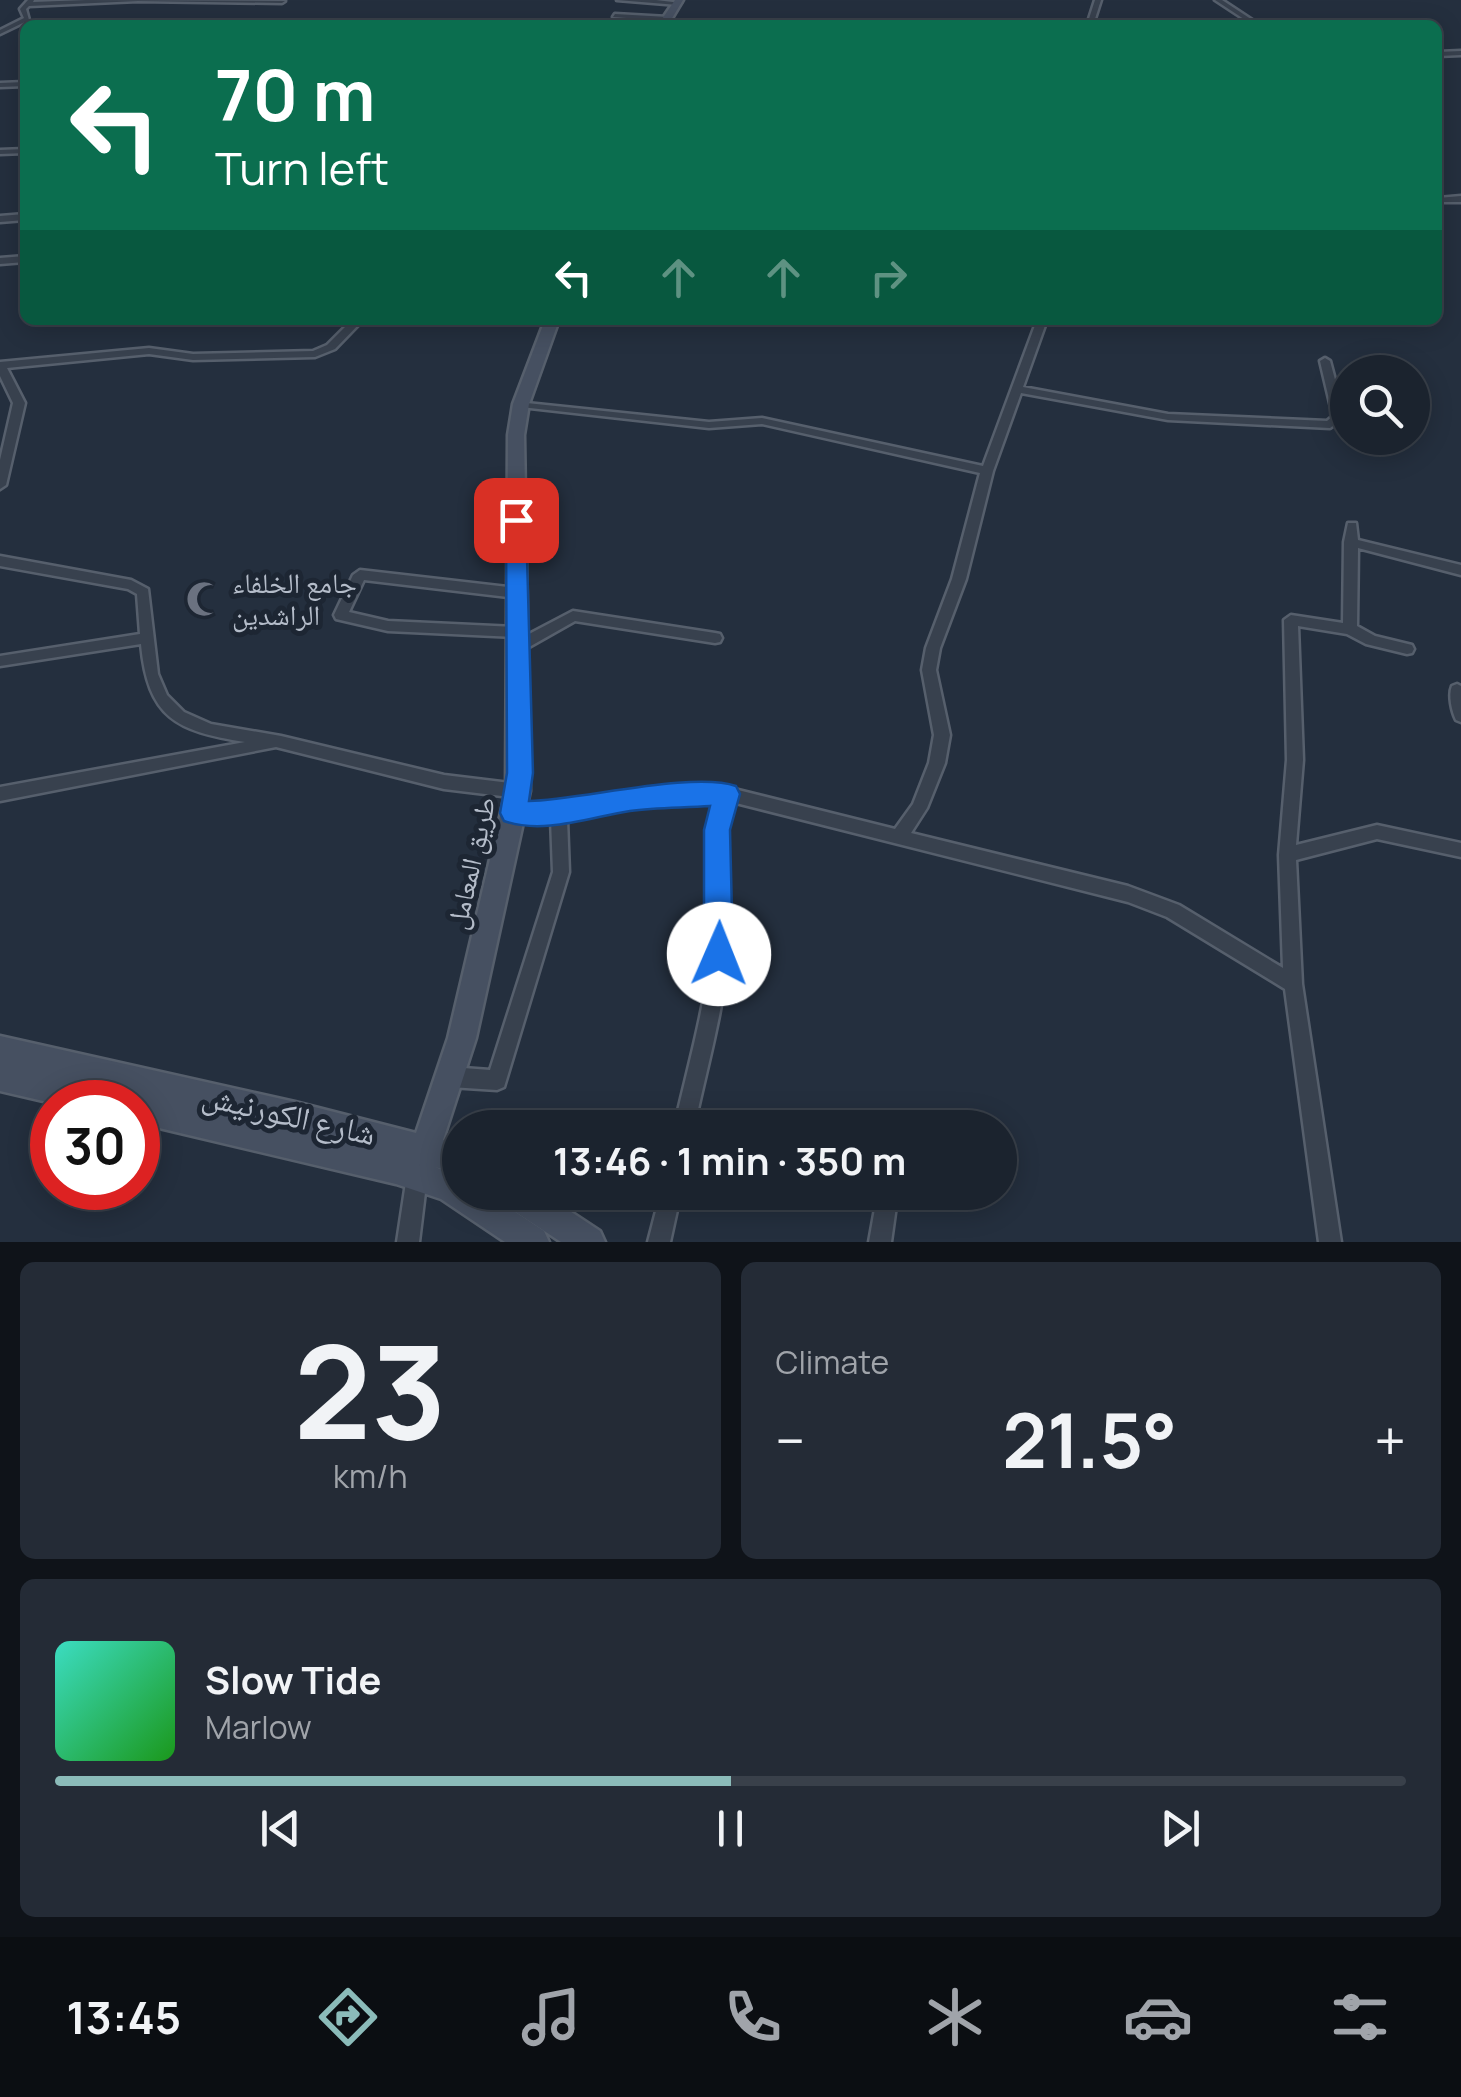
<!DOCTYPE html>
<html lang="en">
<head>
<meta charset="utf-8">
<style>
  :root { --surface:#1b232e; --page:#242b36; --text:#f1f3f6; --muted:#a0a4aa; --line:#39404a; --accent:#8bbbb9 }
  body { margin:0; font-family:Manrope,"Noto Naskh Arabic",sans-serif; background:var(--page); color:var(--text); height:100vh; display:flex; flex-direction:column; font-size:38px; white-space:nowrap }
  * { box-sizing:border-box; margin:0 }
  p { font-size:32px; color:var(--muted) }
  .icon { flex:none; width:55px; height:55px; fill:none; stroke:currentColor; stroke-width:2; stroke-linecap:round; stroke-linejoin:round }
  .map { position:relative; height:1242px; overflow:hidden }
  .drawer { display:flex; flex-direction:column; gap:20px; padding:20px; background:#0f1319; flex:1 }
  .drawer>* { flex:none }
  .hud { position:absolute; left:20px; top:20px; width:1422px; height:305px; border-radius:15px; box-shadow:0 5px 25px #0003,0 0 0 2px var(--line); background:#0b6e4f; color:#fff; overflow:hidden }
  .controls { position:absolute; left:1330px; top:355px; display:grid; gap:20px }
  .controls a { display:grid; place-items:center; width:100px; height:100px; border-radius:50%; background:var(--surface); box-shadow:0 5px 25px #0003,0 0 0 2px var(--line); font-size:50px }
  .speed { position:absolute; left:30px; top:1080px; display:flex; gap:20px; font-size:50px; font-weight:700; text-align:center }
  .speed>* { display:grid; place-content:center; width:130px; height:130px; border-radius:50%; background:var(--surface); box-shadow:0 5px 25px #0003,0 0 0 2px var(--line); line-height:1 }
  .speed .limit { border:15px solid #d22; background:#fff; color:#111 }
  .pin { position:absolute; display:grid; place-items:center; width:85px; height:85px; color:#fff; margin:-42px; border-radius:20px; box-shadow:0 5px 15px #0006 }
  .me { position:absolute; width:110px; margin:-55px; rotate:1deg; stroke-linejoin:round; filter:drop-shadow(0 0 8px #0008) }
  .turn { display:flex; align-items:center; gap:35px; height:210px; padding:0 30px; font-size:45px }
  .turn .icon { width:130px; height:130px; stroke-width:2.5 }
  .turn b { display:block; font-size:70px; line-height:85px }
  .lanes { display:flex; align-items:center; height:95px; padding:0 30px; background:#0003; justify-content:center; gap:50px; direction:ltr }
  .lanes .off { opacity:.35 }
  .big { font-size:75px; font-weight:700; line-height:1.1 }
  .drawer .card { flex:1; display:flex; flex-direction:column; justify-content:center; gap:15px; min-width:0; padding:0 35px; border-radius:15px; background:var(--page) }
  .drawer .dial { align-items:center; gap:0 }
  .dial b { font-size:130px; line-height:1 }
  .song { display:flex; align-items:center; gap:30px }
  .cover { width:120px; height:120px; border-radius:15px; background:linear-gradient(135deg,hsl(170 70% 55%),hsl(120 70% 35%)) }
  .played { height:10px; border-radius:5px; background:linear-gradient(90deg,var(--accent) 50%,var(--line) 50%) }
  .keys { display:flex; justify-content:space-around; direction:ltr }
  .heat { display:flex; justify-content:space-between; align-items:center; font-size:55px; direction:ltr }
  .drawer .tiles { flex:1; display:grid; gap:20px; grid-template-columns:1fr 1fr }
  .card:last-child { grid-column:span 2 }
  .trip { position:absolute; left:442px; top:1110px; width:575px; height:100px; border-radius:50px; background:var(--surface); box-shadow:0 5px 25px #0003,0 0 0 2px var(--line); font-weight:700; line-height:100px; text-align:center }
  .tabs { display:flex; height:160px; justify-content:space-around; align-items:center; background:#0b0e12; color:var(--muted) }
  .tabs .icon { width:70px; height:70px }
  .tabs .active { color:var(--accent) }
  .tabs b { font-size:45px; color:var(--text) }
  .map>svg:first-child { display:block }
</style>
</head>
<body>
<div class="map">
<svg width="1461" height="1242" viewBox="0 0 1461 1242">
  <rect width="100%" height="100%" fill="#242f3e"/>
  <g fill="none" stroke-linecap="round" stroke-linejoin="round">
    <defs>
      <g id="minor">
        <polygon points="28,0 34,0 33,2 86,0 285,1 282,3 138,1 29,6 26,9 29,20 0,34 0,30 24,18 20,9"/>
        <polygon points="617,0 656,0 681,3 678,5"/>
        <polygon points="1095,0 1101,0 1093,25 1087,25"/>
        <polygon points="1215,0 1222,0 1260,25 1253,25"/>
        <polygon points="615,14 668,17 671,19 668,21 613,17"/>
        <polygon points="573,21 577,21 578,22 576,25 570,25"/>
        <polygon points="1461,51 1461,55 1438,56 1438,52"/>
        <polygon points="25,82 25,86 0,87 0,83"/>
        <polygon points="25,149 25,153 0,154 0,150"/>
        <polygon points="1461,196 1461,202 1438,202 1438,198"/>
        <polygon points="25,214 25,220 0,222 0,216"/>
        <polygon points="25,256 25,262 0,264 0,258"/>
        <polygon points="352,320 363,320 335,349 315,357 193,360 149,354 7,368 25,403 6,485 0,489 0,460 13,403 0,376 0,362 149,348 193,354 313,351 327,345"/>
        <path d="M1037,320H1047L1023,387L1168,414L1327,421L1333,416L1320,361L1325,358L1330,361L1345,417L1330,428L1168,420L1021,393L993,471L966,579L940,648L936,670L950,735L945,763L927,808L911,833L1128,886L1179,905L1283,968L1279,855L1287,760L1284,620L1291,615L1343,623L1344,542L1348,523H1356L1358,540L1461,565V575L1358,548L1357,626L1375,636L1412,645L1414,649L1412,653L1407,654L1366,644L1347,634L1298,626L1303,760L1296,845L1377,825L1461,843V857L1377,839L1296,860L1302,984L1341,1242H1319L1285,989L1167,917L1128,902L732,802C722,851 732,901 728,951C724,1011 706,1069 694,1128H674C687,1070 704,1013 710,955C715,903 706,852 717,801L632,806L567,819L569,872L504,1087L497,1090L450,1087L443,1084L440,1077L443,1070L450,1067L490,1070L553,872L551,819L513,820L507,818L505,813L507,808L513,806L569,805L632,792L726,787L895,829L913,804L929,763L934,735L922,670L926,648L952,579L980,473L762,424L709,428L521,407L515,404L517,402L709,422L762,418L983,466Z"/>
        <path d="M0,556L131,580L148,589L158,674L167,695L184,712L211,724L281,736L444,775L518,784L524,786L526,791L524,796L518,798L444,789L276,747L0,801V787L245,742C176,731 148,718 141,644L0,666V656L140,634L137,594L128,589L0,566Z"/>
        <polygon points="360,570 516,588 523,593 516,598 364,580 349,612 388,621 516,627 521,628 523,632 521,636 516,637 388,631 336,619 334,615 353,575"/>
        <polygon points="573,611 715,633 720,634 722,638 720,642 715,643 575,621 522,651 512,651 510,647 512,643"/>
        <path d="M1457,684L1461,686V722L1456,720C1452,712 1448,695 1452,686Z"/>
        <polygon points="417,1166 424,1169 427,1176 419,1242 397,1242 407,1176 410,1169"/>
        <polygon points="661,1192 681,1192 670,1242 648,1242"/>
        <polygon points="878,1192 898,1192 891,1242 869,1242"/>
      </g>
      <g id="secondary">
        <polygon points="675,0 683,0 668,25 658,25"/>
        <polygon points="545,320 559,320 529,404 524,435 530,791 476,1038 443,1140 460,1144 460,1174 435,1167 460,1177 460,1192 485,1192 544,1231 549,1242 505,1242 441,1199 396,1184 138,1123 138,1102 126,1102 137,1095 117,1090 125,1102 52,1103 0,1091 0,1036 295,1102 416,1133 448,1038 506,791 508,435 513,404"/>
        <polygon points="498,1192 541,1192 600,1231 605,1242 561,1242 502,1203"/>
      </g>
    </defs>
    <use href="#minor" stroke="#565f6c" stroke-width="5"/>
    <use href="#secondary" stroke="#565f6c" stroke-width="5"/>
    <use href="#minor" fill="#38414e" fill-rule="evenodd"/>
    <use href="#secondary" fill="#465061" fill-rule="evenodd"/>
  </g>
  <path fill="#1a73e8" stroke="#114b97" stroke-width="2.5" d="M516,513L526,520L533,773L529,801C580,800 693,771 736,786L740,794L730,830L733,954L729,964L719,968L708,964L704,954V830L710,806C684,808 656,807 630,811C591,817 543,835 504,821L500,813L507,773L506,520Z"/>
  <defs>
    <symbol id="mosque-bare" viewBox="-9 -9 18 18"><path d="M3.5-4.9A6 6 0 1 0 3.5 4.9A5 5 0 1 1 3.5-4.9Z" fill="#6b7280" stroke="#1d2633" stroke-width="2.5" paint-order="stroke"/></symbol>
  </defs>
  <g fill-rule="evenodd">
    <use href="#mosque-bare" x="179" y="574" width="50" height="50"/>
  </g>
  <g text-anchor="middle" stroke-width="10" stroke-linejoin="round" paint-order="stroke">
    <g font-size="28" fill="#b4bcc9" stroke="#1d2633" text-anchor="start">
      <text x="232" y="593">جامع الخلفاء<tspan x="232" dy="32">الراشدين</tspan></text>
    </g>
    <g font-size="28" fill="#b4bcc9" stroke="#1d2633">
      <text transform="translate(471 863) rotate(-77)" y="10">طريق المعامل</text>
    </g>
    <g font-size="32" fill="#b4bcc9" stroke="#1d2633">
      <text transform="translate(289 1115) rotate(13)" y="11">شارع الكورنيش</text>
    </g>
  </g>
</svg>
<div class="controls">
<a><svg class="icon" aria-label="search" viewBox="0 0 24 24"><circle cx="10" cy="10" r="6"/><path d="M15 15l6 6"/></svg></a>
</div>
<div class="speed"><div class="limit">30</div></div>
<div class="pin" style="left:516px;top:520px;background:#d93025"><svg class="icon" aria-label="arrive" viewBox="0 0 24 24"><path d="M6 21V4h12l-3 4 3 4H6"/></svg></div>
<svg class="me" style="left:719px;top:954px" viewBox="-20 -20 40 40"><circle r="19" fill="#fff"/><path d="M0-13L10 11 0 6-10 11z" fill="#1a73e8"/></svg>
<div class="trip">13:46 · 1 min · 350 m</div>
<div class="hud">
<div class="turn"><svg class="icon" aria-label="left" viewBox="0 0 24 24"><path d="M17 20v-9H6M10 6l-5 5 5 5"/></svg><div><b>70 m</b>Turn left</div></div>
<div class="lanes"><svg class="icon" aria-label="left" viewBox="0 0 24 24"><path d="M17 20v-9H6M10 6l-5 5 5 5"/></svg><svg class="icon off" aria-label="ahead" viewBox="0 0 24 24"><path d="M12 20V5M6 11l6-6 6 6"/></svg><svg class="icon off" aria-label="ahead" viewBox="0 0 24 24"><path d="M12 20V5M6 11l6-6 6 6"/></svg><svg class="icon off" aria-label="right" viewBox="0 0 24 24"><path d="M7 20v-9h11M14 6l5 5-5 5"/></svg></div>
</div>
</div>
<section class="drawer">
<div class="tiles">
<div class="card dial"><b>23</b><p>km/h</p></div>
<div class="card"><p>Climate</p>
<div class="heat"><a>−</a><b class="big">21.5°</b><a>+</a></div>
</div>
<div class="card">
<div class="song"><i class="cover"></i><div><b>Slow Tide</b><p>Marlow</p></div></div>
<div class="played"></div>
<div class="keys"><svg class="icon" aria-label="previous" viewBox="0 0 24 24"><path d="M18 5L8 12l10 7zM5 5v14"/></svg><svg class="icon" aria-label="pause" viewBox="0 0 24 24"><path d="M8 5v14M16 5v14"/></svg><svg class="icon" aria-label="next" viewBox="0 0 24 24"><path d="M6 5l10 7-10 7zM19 5v14"/></svg></div>
</div>
</div>
</section>
<nav class="tabs">
<b>13:45</b>
<svg class="icon active" aria-label="directions" viewBox="0 0 24 24"><path d="M12 3l9 9-9 9-9-9zM9 14v-3h6M13 9l2 2-2 2"/></svg>
<svg class="icon" aria-label="music" viewBox="0 0 24 24"><path d="M9 18V5l10-2v13"/><circle cx="6" cy="18" r="3"/><circle cx="16" cy="16" r="3"/></svg>
<svg class="icon" aria-label="phone" viewBox="0 0 24 24"><path d="M5 4h4l2 5-3 2q2 4 5 5l2-3 5 2v4C11 20 4 13 5 4z"/></svg>
<svg class="icon" aria-label="climate" viewBox="0 0 24 24"><path d="M12 3v18M4 7l16 10M4 17L20 7"/></svg>
<svg class="icon" aria-label="car" viewBox="0 0 24 24"><path d="M5 17H2v-5l4-1 3-4h7l3 4 3 1v5h-3M9 17h6M6 11h13"/><circle cx="7" cy="17" r="2"/><circle cx="17" cy="17" r="2"/></svg>
<svg class="icon" aria-label="filters" viewBox="0 0 24 24"><path d="M4 7h16M4 17h16"/><circle cx="9" cy="7" r="2"/><circle cx="15" cy="17" r="2"/></svg>
</nav>
</body>
</html>
